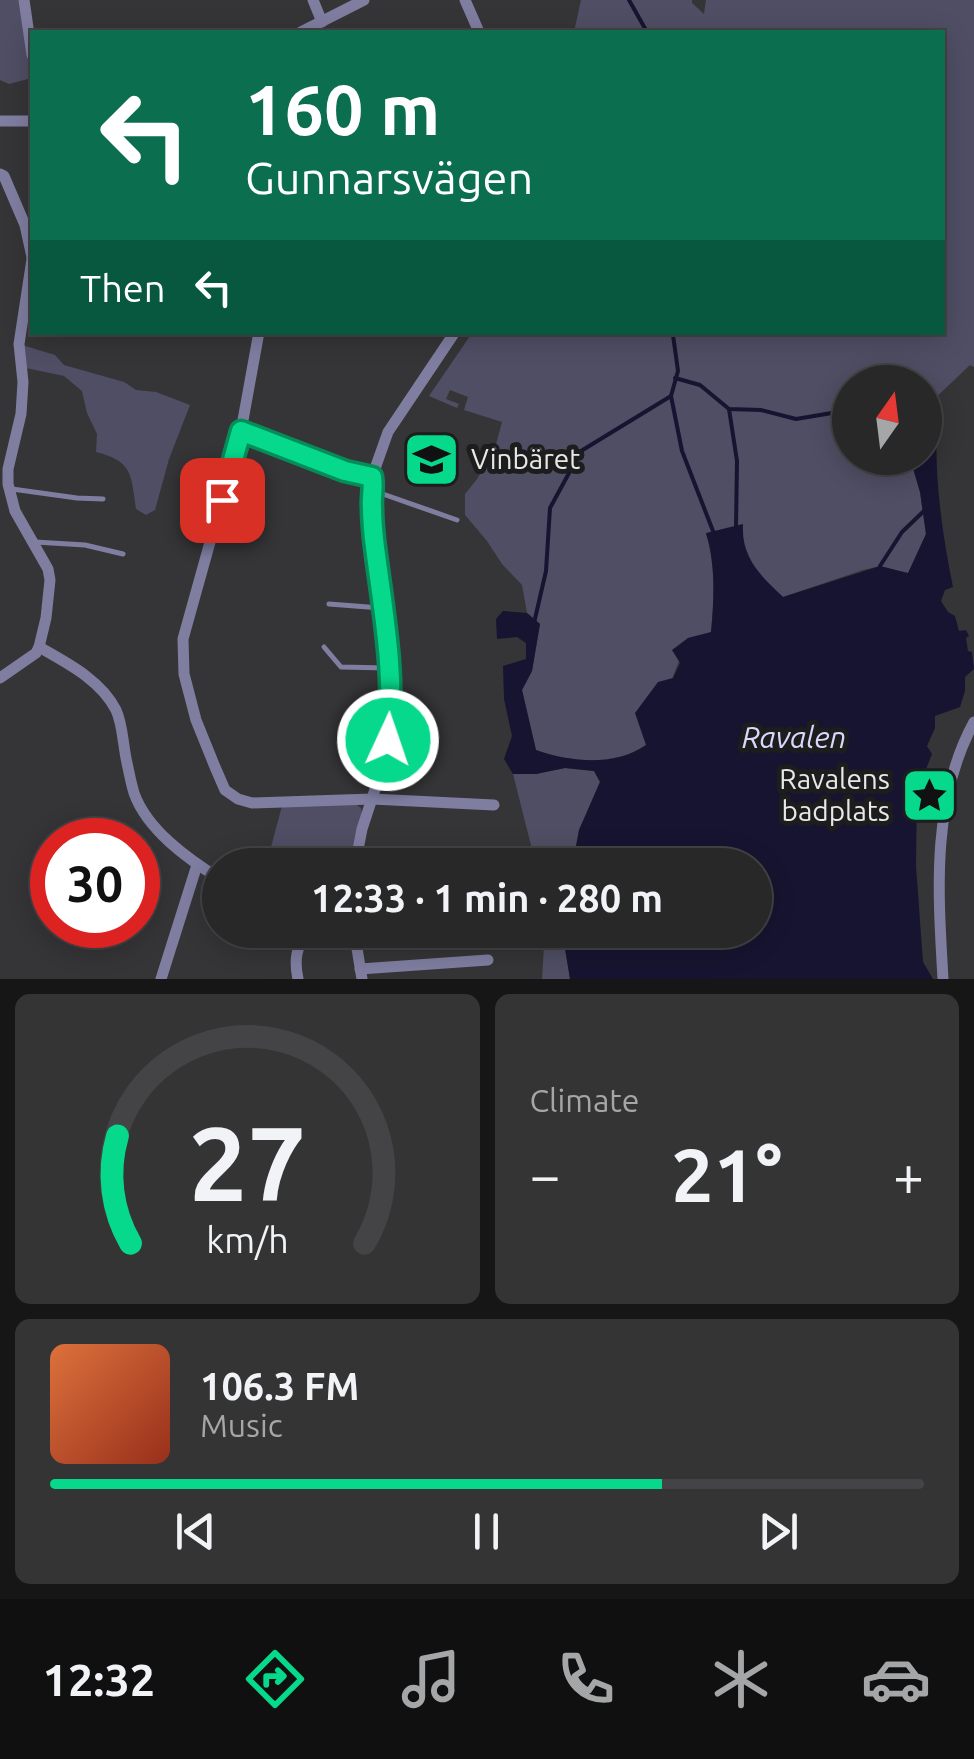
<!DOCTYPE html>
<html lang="en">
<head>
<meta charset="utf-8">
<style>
  :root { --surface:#282829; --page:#343435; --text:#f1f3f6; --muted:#a5a6a8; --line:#444446; --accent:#06d98b }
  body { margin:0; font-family:Ubuntu,sans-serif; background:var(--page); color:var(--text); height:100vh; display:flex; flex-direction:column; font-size:38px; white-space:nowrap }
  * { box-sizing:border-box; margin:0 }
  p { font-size:32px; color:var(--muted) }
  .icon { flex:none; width:55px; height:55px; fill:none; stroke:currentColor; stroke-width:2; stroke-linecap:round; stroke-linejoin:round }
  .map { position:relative; height:979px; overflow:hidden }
  .details { display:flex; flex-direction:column; gap:15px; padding:15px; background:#161617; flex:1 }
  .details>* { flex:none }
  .banner { position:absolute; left:30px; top:30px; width:915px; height:305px; border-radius:0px; box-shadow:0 5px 25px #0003,0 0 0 2px var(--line); background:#0b6e4f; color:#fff; overflow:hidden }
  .needle { width:65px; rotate:14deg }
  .tools { position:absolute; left:832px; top:365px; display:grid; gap:20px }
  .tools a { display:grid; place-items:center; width:110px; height:110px; border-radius:50%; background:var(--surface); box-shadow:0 5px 25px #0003,0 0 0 2px var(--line); font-size:50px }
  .speed { position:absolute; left:30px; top:818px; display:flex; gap:20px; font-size:50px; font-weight:700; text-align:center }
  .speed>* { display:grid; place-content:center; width:130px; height:130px; border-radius:50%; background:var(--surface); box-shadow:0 5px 25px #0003,0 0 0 2px var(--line); line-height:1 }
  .speed .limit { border:15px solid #d22; background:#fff; color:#111 }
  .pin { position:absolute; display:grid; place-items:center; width:85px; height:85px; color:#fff; margin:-42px; border-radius:20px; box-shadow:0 5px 15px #0006 }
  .me { position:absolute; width:110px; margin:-55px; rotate:3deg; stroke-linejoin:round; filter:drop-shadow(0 0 8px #0008) }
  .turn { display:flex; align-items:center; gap:35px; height:210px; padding:0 50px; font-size:45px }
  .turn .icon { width:130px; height:130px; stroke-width:2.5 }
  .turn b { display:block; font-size:70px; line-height:85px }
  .then { display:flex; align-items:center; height:95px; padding:0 50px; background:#0003; gap:20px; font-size:38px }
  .big { font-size:75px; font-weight:600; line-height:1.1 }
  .details .widget { flex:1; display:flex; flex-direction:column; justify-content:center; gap:15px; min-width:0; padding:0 35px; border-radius:15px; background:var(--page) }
  .details .dial { align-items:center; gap:0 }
  .dial svg { height:260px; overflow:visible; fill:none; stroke:var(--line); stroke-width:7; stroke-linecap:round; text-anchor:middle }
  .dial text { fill:var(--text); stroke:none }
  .song { display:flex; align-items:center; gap:30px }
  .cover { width:120px; height:120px; border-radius:15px; background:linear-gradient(135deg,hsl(20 70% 55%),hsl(10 70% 35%)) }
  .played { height:10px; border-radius:5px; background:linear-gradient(90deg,var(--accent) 70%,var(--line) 70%) }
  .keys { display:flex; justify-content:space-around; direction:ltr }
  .heat { display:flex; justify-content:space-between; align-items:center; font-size:55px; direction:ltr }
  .details .tiles { flex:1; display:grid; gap:15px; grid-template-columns:1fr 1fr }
  .widget:last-child { grid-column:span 2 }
  .trip { position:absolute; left:202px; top:848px; width:570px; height:100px; border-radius:50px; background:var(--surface); box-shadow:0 5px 25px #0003,0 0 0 2px var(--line); font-weight:600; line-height:100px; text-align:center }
  .menu { display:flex; height:160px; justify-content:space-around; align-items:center; background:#101010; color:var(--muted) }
  .menu .icon { width:70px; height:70px }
  .menu .current { color:var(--accent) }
  .menu b { font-size:45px; color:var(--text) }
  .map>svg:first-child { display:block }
</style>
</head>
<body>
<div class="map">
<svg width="974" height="979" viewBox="0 0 974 979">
  <rect width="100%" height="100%" fill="#353537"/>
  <g fill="#4f4e64">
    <polygon points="0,0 24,0 32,55 32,78 9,84 0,80"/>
    <path d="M581,0H692V3L704,14L706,0H974V367L970,365L929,404H925V382H850V458H910L920,492L926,534L908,574L880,566L863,570L783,597L755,570L742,540L706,534C716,566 714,600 711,633L688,638L646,745C613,767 571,762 536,750L522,690L532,671L540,624L527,613L522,585L502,564L487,541L465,515V494L477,479L495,448L502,422L464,410L468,397L450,390L446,399L459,404L457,408L429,396L472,333L665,332L666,336L681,332H942V32H574Z"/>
    <path d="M19,344L55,355L64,365L124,382L136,390L156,392L190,405L169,459L155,510L146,515L136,509C131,475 133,461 96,452L97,434L87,413L82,391L64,376L21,367Z"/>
    <polygon points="565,768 594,771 600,782 579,830 574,857 557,861 553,865 536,865 513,774 536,774"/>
    <polygon points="355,804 361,808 362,816 349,865 263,865 267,862 282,806"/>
    <polygon points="545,930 562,930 570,979 542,979"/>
  </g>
  <path fill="#171431" d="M925,410L937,422C934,476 942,533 953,587L945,590L941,601L948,612L955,616L959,631L966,630L969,636L966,638L968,651L972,652L974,669L965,677V691L960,707L935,716V728L927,746L932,754L917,792L916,866L923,962L933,979H570L562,930H755V865H553L557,861L574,857L579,830L600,782L594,771L565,768L536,774H513L504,759L512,736L504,699L503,666L526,659V643L517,637L497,639L496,619L503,611L527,613L540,624L532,671L522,690L536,750C570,762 615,767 646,745L635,713L658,682L673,678L680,663L672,650L688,638L711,632C714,600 716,565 706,533L743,524C741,558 760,575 783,597L880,566L908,573L926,534L920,492L910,458H925Z"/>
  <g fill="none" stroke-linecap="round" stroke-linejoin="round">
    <g stroke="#171431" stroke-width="4">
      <polyline points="629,0 647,32"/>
      <polyline points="675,378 700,385 729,409 761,410 796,419 838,412 850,413"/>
      <polyline points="671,396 682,451 713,531"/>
      <polyline points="729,409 737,461 736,526"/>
      <polyline points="880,566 902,532 926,509"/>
      <polyline points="534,623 546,571 550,508 581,451 671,396 678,371 673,335"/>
    </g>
    <g stroke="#7f7ea1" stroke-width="5">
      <polyline points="12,489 77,498 103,499"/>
      <polyline points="376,489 380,493 457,520"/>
      <polyline points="35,542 85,545 123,554"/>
      <polyline points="329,604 381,608"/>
      <polyline points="324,647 341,667 387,668"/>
    </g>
    <g stroke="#7f7ea1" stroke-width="11">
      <polyline points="24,0 32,55"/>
      <polyline points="313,0 322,22"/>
      <polyline points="465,0 479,32"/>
      <polyline points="301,32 364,0"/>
      <polyline points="0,121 32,121"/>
      <polyline points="0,174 4,176 25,225 32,257"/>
      <path d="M32,259L19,344L23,382L21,414L8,469V484L15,511L48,569L50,580L46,618L39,647C67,663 101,680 116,710C123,725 123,746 127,763C129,772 131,783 134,793C147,830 188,859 220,879"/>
      <polyline points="259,332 241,431 183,639 184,674 196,720 215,767 225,790 238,799 252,803 372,799 494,805"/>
      <polyline points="241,431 345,471 372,477"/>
      <polyline points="0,678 36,653 39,647"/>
      <polyline points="355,865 362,829 382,768 392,706 384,608 371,504 374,487 372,477 388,432 455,332"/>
      <polyline points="354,930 362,979"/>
      <polyline points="360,969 488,960"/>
      <polyline points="161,979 197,865"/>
      <path d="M298,979C294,960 296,947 308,931"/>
      <path d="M943,979C938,892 931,801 974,722"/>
    </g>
  </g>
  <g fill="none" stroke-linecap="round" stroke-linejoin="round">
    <defs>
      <path id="route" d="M222,500L241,431L345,471L372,477C374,488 371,497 372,508C372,518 373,529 374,539C382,606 396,672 388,740"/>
    </defs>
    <use href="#route" stroke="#048d5a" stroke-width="25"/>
    <use href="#route" stroke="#06d98b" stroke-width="18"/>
  </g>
  <defs>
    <symbol id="school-square" viewBox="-11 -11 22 22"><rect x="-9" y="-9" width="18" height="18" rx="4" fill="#06d98b" stroke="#1d1d1e"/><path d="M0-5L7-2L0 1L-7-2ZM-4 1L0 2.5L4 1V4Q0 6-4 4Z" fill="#111"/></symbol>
    <symbol id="sight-square" viewBox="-11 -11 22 22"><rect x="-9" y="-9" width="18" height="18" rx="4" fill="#06d98b" stroke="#1d1d1e"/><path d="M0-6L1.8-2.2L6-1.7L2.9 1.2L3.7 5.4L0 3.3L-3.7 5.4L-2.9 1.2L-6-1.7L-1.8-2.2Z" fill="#111"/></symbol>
  </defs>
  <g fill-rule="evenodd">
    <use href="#school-square" x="400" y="428" width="63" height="63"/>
    <use href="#sight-square" x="898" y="764" width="63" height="63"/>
  </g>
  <g text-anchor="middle" stroke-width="10" stroke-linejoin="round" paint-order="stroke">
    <g font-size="28" fill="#e8e8e9" stroke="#1d1d1e" text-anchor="start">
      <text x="471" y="469">Vinbäret</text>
      <text x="890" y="789" text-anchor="end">Ravalens<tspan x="890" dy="32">badplats</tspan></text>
    </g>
    <g font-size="30" font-style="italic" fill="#d8d7fd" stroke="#1d1d1e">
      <text x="794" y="748">Ravalen</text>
    </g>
  </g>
</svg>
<div class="tools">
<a><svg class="needle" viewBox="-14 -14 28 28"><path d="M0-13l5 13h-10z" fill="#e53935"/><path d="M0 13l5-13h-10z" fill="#a5a6a8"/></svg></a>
</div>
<div class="speed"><div class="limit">30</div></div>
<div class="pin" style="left:222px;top:500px;background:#d93025"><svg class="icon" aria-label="arrive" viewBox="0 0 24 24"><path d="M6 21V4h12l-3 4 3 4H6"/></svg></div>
<svg class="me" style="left:388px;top:740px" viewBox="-20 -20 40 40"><circle r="17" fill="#06d98b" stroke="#fff" stroke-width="3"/><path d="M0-11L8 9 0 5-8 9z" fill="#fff"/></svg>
<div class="trip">12:33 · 1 min · 280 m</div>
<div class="banner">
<div class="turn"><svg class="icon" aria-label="left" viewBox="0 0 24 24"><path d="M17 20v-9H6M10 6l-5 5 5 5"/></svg><div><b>160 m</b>Gunnarsvägen</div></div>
<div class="then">Then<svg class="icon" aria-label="left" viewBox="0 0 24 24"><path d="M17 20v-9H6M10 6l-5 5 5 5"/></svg></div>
</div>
</div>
<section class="details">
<div class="tiles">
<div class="widget dial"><svg viewBox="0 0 100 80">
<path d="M14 69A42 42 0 1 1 86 69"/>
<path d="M14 69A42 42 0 0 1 10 36" stroke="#06d98b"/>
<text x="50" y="56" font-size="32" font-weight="700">27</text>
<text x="50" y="72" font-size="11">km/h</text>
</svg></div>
<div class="widget"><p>Climate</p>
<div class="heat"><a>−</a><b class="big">21°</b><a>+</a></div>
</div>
<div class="widget">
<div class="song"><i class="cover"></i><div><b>106.3 FM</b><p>Music</p></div></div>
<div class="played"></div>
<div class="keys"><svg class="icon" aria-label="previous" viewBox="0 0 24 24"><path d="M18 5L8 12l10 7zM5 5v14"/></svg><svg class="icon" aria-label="pause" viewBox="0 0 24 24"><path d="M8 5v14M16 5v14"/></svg><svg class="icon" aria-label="next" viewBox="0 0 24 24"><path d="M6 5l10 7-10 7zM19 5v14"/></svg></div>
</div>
</div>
</section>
<nav class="menu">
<b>12:32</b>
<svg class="icon current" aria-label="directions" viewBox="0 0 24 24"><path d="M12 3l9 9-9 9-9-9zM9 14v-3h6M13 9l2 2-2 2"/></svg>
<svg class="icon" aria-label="music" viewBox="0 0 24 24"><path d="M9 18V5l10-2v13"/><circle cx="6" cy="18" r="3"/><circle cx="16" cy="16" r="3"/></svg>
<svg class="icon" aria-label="phone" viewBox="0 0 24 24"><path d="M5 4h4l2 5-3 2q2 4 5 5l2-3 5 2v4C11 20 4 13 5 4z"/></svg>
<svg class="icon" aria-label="climate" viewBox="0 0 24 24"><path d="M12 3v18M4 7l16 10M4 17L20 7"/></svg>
<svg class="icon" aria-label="car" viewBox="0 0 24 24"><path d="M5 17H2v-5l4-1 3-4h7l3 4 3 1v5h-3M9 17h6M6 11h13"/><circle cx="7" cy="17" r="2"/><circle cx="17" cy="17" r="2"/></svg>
</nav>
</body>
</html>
